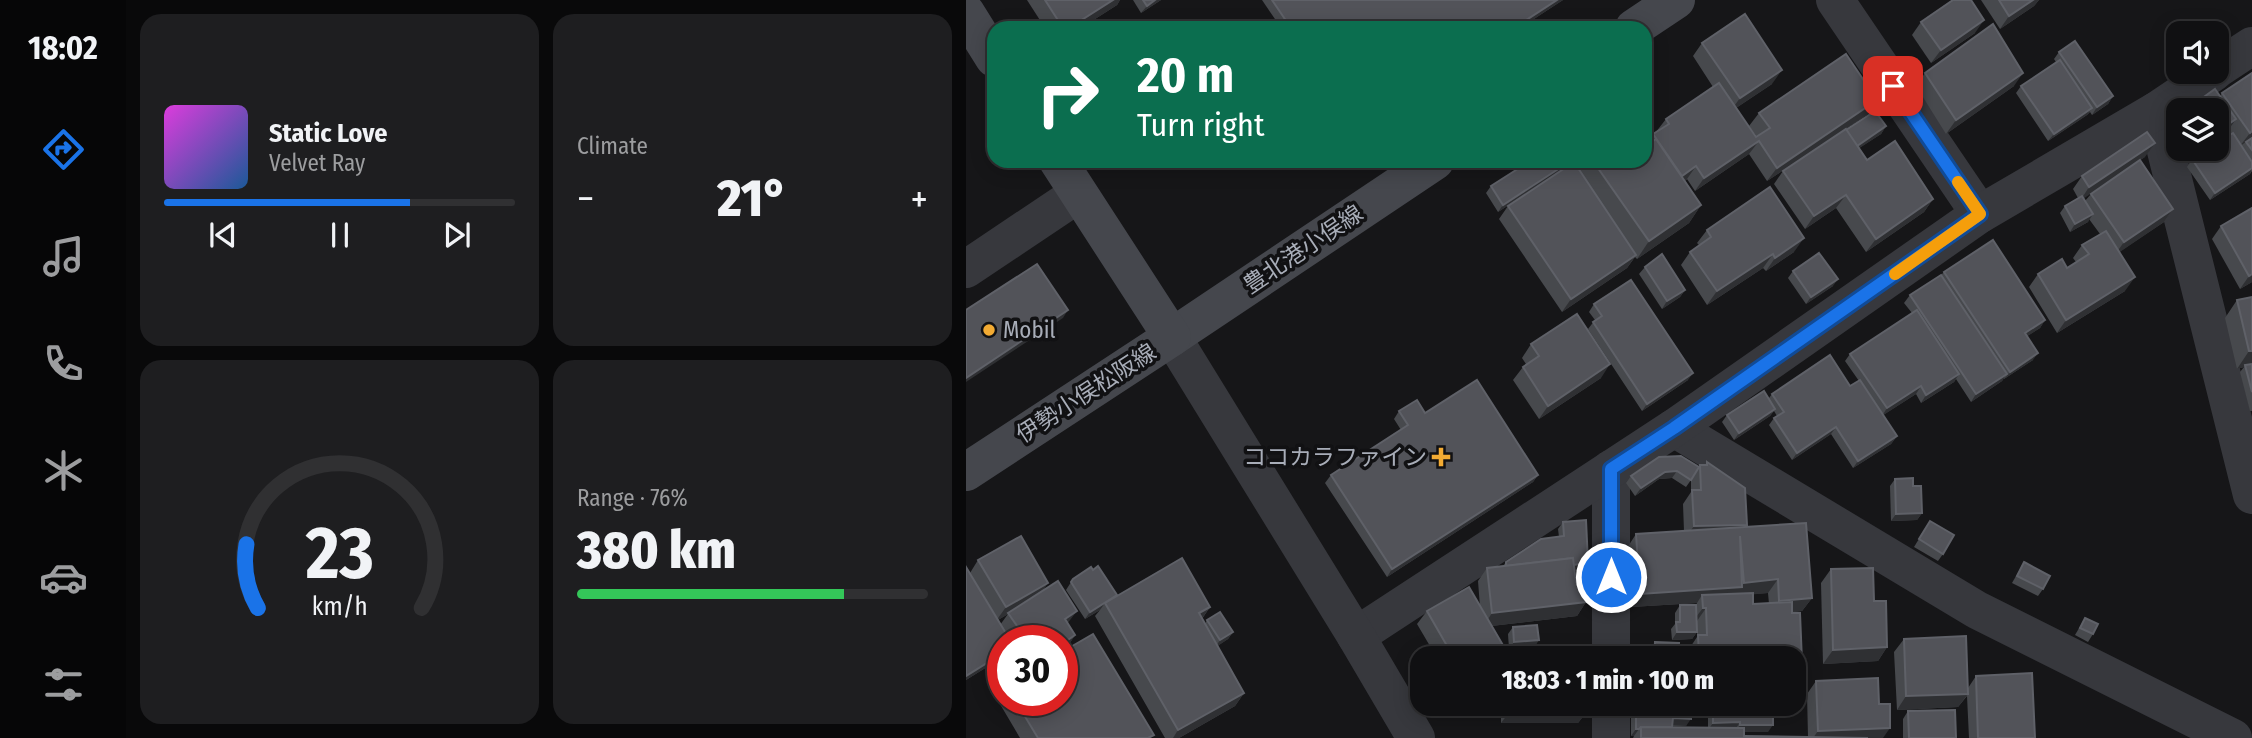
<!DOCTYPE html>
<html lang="en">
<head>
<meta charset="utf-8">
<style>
  :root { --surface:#101012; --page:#1e1e20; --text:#f1f3f6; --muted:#9c9d9f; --line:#303032; --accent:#1a73e8 }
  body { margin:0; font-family:"Fira Sans Condensed","Noto Sans JP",sans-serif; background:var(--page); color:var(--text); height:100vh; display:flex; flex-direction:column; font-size:26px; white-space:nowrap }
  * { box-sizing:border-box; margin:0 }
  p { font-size:23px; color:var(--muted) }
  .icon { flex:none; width:38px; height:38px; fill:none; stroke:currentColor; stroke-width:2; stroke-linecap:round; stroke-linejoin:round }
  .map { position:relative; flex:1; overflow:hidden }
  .details { display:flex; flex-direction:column; gap:14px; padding:14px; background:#09090a; width:840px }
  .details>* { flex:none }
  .banner { position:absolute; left:21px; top:21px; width:665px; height:147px; border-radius:21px; box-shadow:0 4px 18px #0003,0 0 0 2px var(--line); background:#0b6e4f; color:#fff; overflow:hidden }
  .fabs { position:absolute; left:1200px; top:21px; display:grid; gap:14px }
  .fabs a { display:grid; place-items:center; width:63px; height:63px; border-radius:14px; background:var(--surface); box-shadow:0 4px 18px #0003,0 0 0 2px var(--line); font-size:35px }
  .speed { position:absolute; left:21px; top:625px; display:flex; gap:14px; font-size:35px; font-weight:700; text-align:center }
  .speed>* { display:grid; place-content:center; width:91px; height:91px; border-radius:50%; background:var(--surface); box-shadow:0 4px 18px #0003,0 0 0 2px var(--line); line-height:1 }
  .speed .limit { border:10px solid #d22; background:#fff; color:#111 }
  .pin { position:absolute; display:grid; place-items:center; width:60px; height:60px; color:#fff; margin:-30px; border-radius:14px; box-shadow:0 4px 10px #0006 }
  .me { position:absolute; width:77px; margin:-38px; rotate:0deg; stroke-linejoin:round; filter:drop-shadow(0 0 5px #0008) }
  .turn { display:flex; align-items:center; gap:24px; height:147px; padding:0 35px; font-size:32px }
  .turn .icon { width:91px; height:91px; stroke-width:2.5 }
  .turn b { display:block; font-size:49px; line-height:60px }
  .big { font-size:52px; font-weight:800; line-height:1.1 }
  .details .tile { flex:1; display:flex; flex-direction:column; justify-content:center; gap:10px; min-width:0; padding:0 24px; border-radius:21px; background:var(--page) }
  .details .dial { align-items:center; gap:0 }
  .dial svg { height:182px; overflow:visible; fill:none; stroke:var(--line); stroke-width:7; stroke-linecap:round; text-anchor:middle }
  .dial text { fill:var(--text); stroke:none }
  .song { display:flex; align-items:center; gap:21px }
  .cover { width:84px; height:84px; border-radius:10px; background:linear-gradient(135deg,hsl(300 70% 55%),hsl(210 70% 35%)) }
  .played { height:7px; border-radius:4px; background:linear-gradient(90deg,var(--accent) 70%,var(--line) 70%) }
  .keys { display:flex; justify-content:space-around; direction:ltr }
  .heat { display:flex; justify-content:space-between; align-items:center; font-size:38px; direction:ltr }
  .charge { height:10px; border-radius:5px; background:linear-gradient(90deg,#34c759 76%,var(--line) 0) }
  .details .tiles { flex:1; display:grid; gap:14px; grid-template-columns:repeat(2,1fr) }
  .trip { position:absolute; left:444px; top:646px; width:396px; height:70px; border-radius:21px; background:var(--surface); box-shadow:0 4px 18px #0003,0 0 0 2px var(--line); font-weight:800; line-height:70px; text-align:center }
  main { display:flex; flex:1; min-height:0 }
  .tab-bar { display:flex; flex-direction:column; width:126px; justify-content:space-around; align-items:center; background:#060607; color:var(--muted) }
  .tab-bar .icon { width:49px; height:49px }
  .tab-bar .current { color:var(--accent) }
  .tab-bar b { font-size:32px; color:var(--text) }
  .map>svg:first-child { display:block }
</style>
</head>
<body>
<main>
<nav class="tab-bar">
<b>18:02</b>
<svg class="icon current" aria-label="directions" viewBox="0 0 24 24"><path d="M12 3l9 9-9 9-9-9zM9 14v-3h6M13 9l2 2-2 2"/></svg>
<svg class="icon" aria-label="music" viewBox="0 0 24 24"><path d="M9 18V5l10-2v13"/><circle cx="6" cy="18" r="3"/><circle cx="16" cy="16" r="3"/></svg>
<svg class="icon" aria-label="phone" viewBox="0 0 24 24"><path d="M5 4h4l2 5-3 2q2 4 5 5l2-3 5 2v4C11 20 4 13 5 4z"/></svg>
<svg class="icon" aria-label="climate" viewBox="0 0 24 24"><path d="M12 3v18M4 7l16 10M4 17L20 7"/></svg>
<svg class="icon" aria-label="car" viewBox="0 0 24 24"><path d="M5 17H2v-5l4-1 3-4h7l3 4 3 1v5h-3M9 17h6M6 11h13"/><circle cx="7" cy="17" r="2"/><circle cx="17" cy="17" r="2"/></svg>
<svg class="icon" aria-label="filters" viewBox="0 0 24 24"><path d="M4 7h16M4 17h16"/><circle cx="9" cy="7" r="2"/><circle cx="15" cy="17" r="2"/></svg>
</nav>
<section class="details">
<div class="tiles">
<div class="tile">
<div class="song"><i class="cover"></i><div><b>Static Love</b><p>Velvet Ray</p></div></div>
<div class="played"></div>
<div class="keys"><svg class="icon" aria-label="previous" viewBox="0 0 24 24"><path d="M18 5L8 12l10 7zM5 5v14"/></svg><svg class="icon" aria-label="pause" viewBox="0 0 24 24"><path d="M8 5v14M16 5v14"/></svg><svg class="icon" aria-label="next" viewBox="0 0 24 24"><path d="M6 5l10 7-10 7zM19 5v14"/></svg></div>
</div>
<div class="tile"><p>Climate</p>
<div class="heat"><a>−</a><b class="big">21°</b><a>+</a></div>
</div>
<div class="tile dial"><svg viewBox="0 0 100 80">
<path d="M14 69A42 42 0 1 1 86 69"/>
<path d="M14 69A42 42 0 0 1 9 41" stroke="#1a73e8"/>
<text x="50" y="56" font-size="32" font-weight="700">23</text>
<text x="50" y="72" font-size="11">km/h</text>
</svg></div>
<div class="tile"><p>Range · 76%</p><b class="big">380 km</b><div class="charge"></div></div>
</div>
</section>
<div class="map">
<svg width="1286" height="738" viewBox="0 0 1286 738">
  <rect width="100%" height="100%" fill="#161618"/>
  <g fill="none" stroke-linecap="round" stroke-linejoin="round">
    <g stroke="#37383d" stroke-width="38">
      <polyline points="869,0 1014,214"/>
      <polyline points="1251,69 1286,46"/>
      <polyline points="1190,111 1286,495"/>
      <polyline points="0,269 112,194"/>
      <polyline points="708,428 1011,610 1267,738"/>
      <polyline points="645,469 645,658"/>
      <polyline points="390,636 708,428 1014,214 1190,111 1248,72"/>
      <polyline points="645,704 645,738"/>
    </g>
    <polyline stroke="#37383d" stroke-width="38" points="206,337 390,636 450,738"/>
    <g stroke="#45474d" stroke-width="38">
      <polyline points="0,13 28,58"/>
      <polyline points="668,28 710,0"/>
      <polyline points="206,337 469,161"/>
      <polyline points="0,472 206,337 92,161"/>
    </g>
  </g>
  <g fill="#47494d" fill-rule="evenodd">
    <polygon points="61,0 154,0 151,5 115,28 79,28"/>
    <polygon points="167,0 195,0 175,13"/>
    <polygon points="296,0 597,0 554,28 315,28"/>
    <polygon points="1015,0 1073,0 1068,6 1034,29"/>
    <polygon points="955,22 1009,33 965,63 946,35"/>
    <polygon points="736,43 806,84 770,108 790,137 791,137 783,126 793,113 911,100 902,114 801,181 783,154 729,191 721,179 719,181 735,205 723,223 671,259 669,257 661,268 596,312 533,219 542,206 564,191 532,212 520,193 525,186 597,166 592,172 604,164 602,161 679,161 679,146 700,119 747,87 727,56"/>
    <polygon points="1093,52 1147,96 1142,104 1126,115 1124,112 1121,115 1082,141 1050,93 1055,86 1090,62 1088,59"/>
    <polygon points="959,73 1048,86 980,134 950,86"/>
    <polygon points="1286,73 1286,171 1284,174 1244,200 1221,167 1226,159 1265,134 1263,129 1261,132 1251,110 1221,110 1224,107 1254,96 1256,93"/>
    <polygon points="920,126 915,134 893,148 901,160 967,199 958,212 900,252 870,208 839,229 808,184 817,171 880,130"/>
    <polygon points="1222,149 1237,149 1224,158"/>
    <path d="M1179,157L1174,160L1207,209L1198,222L1153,252L1159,291L1091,333L1063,287L1072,274L1101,268L1110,262L1107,258L1116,245L1134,234L1123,219L1122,222L1104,232L1094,213L1099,206L1112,198L1107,189L1116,176ZM1134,187L1125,194L1119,201L1117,198Z"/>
    <polygon points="1286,208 1286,282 1274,289 1246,239 1255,226"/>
    <polygon points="741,230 828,252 800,271 797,268 741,305 715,265 724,252 733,245 731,243"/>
    <polygon points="679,267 719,290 714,297 696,309 673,274"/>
    <polygon points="827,271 867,286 840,304 822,278"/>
    <polygon points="978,272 1079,320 1074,328 1061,336 1067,360 1038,379 1038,378 1036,381 1005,402 990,379 988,382 955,403 950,394 917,415 931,436 925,444 887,468 865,434 826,460 803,425 808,418 811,416 808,411 804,416 768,440 756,422 761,415 803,398 806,394 884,386 893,381 879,361 884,354 946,313 938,303 944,295 975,275"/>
    <polygon points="1286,297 1286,411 1284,411 1274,372 1278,367 1271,369 1259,318 1271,300"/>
    <polygon points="628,304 722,380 676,411 622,329 629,320 623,312"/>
    <polygon points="565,344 635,378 573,419 547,380 557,367 560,364 556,358"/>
    <polygon points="433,411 572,475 567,482 421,577 359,483 365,475 435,430 428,419"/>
    <path d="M741,462L781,525L779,527L846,598L836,611L826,612L836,662L828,674V658H723V649L731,637V632L726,639L706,640L705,629L709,624V613L714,605H730L731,603L665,607L661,548L670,534L718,531L717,504L725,492V480L720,487L706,478L693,479L669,496L660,483L665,476L732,468L734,465H739ZM802,593L803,604H787V594Z"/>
    <polygon points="929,479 947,486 956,513 951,520 925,521 924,486"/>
    <polygon points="964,521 977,554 972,561 948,547"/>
    <polygon points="597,522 617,570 608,571 610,582 620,602 611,616 525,626 536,658 471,658 451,624 461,611 514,607 512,581 521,568 537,566 540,562 593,537 592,529"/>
    <path d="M12,560L77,591L109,635L100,649L96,640H37V657L0,680L4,573ZM42,614L34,625L32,620Z"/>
    <polygon points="1058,562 1077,589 1072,596 1046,583"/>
    <polygon points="865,569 908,601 921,647 912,661 857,664 855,583"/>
    <polygon points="107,579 151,595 244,607 236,619 239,624 241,620 267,632 262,639 251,646 278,693 269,706 213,738 199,738 129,616 134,610 119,619 100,590"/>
    <polygon points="1119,618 1127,634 1122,642 1109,635"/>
    <polygon points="547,627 573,640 567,648 543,649 542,634"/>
    <polygon points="938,639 1002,688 1010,676 1069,738 1003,738 1001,696 992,707 931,710 928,652"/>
    <polygon points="689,642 712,658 684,658 684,649"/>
    <polygon points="850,681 913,704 917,738 778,738 779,736 842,737 841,694"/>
    <polygon points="37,691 37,700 96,700 186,738 54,738 31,699"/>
    <polygon points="535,704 622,704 622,710 612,723 535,723"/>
    <path d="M660,704H766V706L763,710H769V704H807L802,732H778V738H667L668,736H665V712H660ZM725,712L745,713L742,718V727H706V726H720Z"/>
    <polygon points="942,711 990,738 937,738 937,719"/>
  </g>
  <g fill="#2f3033">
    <polygon points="147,0 154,0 151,5 115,28 103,28"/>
    <polygon points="189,0 195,0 175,13 181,6"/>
    <polygon points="591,0 597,0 554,28 548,28"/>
    <polygon points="1067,0 1073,0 1068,6 1034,29 1043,16"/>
    <polygon points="1018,20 1009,33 965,63 975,50"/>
    <polygon points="816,70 806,84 764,112 774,98"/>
    <polygon points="1057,73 1048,86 980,134 990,120"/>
    <polygon points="1147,96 1142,104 1126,115 1131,107"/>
    <polygon points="911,100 902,114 801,181 811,168"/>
    <polygon points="1126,108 1121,115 1082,141 1088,134"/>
    <polygon points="1270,119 1261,132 1251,139 1251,132"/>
    <polygon points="920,126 915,134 880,157 886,150"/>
    <polygon points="1286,131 1286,138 1274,146 1284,133"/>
    <polygon points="793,141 783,154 729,191 738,178"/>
    <polygon points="1189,143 1179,157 1114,201 1123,187"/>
    <polygon points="1231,149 1237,149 1224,158"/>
    <polygon points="597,166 592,173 532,212 537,205"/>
    <polygon points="730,166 721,179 707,190 716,176"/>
    <polygon points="1286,168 1284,174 1244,200 1249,193"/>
    <polygon points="880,195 870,208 839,229 848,216"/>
    <polygon points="967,199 958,212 900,252 910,239"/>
    <polygon points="735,205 723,223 671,259 683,241"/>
    <polygon points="1207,209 1198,222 1148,256 1158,242"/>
    <polygon points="1127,214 1122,222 1104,232 1109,224"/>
    <polygon points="838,238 828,252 800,271 809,258"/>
    <polygon points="807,254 797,268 741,305 751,291"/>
    <polygon points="670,255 661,268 596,312 605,299"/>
    <polygon points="1286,274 1286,282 1274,289 1283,276"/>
    <polygon points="1169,277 1159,291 1091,333 1100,320"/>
    <polygon points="872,279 867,286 840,304 845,297"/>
    <polygon points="719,290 714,297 696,309 701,301"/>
    <polygon points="102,310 97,318 0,382 0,378"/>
    <polygon points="1079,320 1074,328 1054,341 1059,333"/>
    <polygon points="1283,351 1286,351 1286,365 1279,365 1278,367 1271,369"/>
    <polygon points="1072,353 1067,360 1038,379 1044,372"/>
    <polygon points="644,364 635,378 573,419 582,406"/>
    <polygon points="727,373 722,380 676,411 681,404"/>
    <polygon points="993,374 988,382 955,403 960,395"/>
    <polygon points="1041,374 1036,381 1005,402 1010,394"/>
    <polygon points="955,386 950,394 916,416 921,408"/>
    <polygon points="809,409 804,416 768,440 773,433"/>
    <polygon points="870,427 865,434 826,460 831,453"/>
    <polygon points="931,436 925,444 887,468 892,461"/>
    <polygon points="711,471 706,478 693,479 669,496 675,488 699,472"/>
    <polygon points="572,475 567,482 421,577 426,569"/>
    <polygon points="956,513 951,520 925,521 930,514"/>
    <polygon points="781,525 771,538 718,540 728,526"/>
    <polygon points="622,563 617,570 536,579 541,572"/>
    <polygon points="812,579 802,593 770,596 736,595 731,603 665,607 674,594 775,587 778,583"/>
    <polygon points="82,583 73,597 30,621 40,607"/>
    <polygon points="151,595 139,603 134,610 119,619 124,612"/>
    <polygon points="846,598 836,611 804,614 813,601"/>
    <polygon points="620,602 611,616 517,627 526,613"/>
    <polygon points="244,607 235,620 233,613"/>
    <polygon points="737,608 740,608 731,621 727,621"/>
    <polygon points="111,611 101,624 99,619"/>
    <polygon points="267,632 262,639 249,648 254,640"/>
    <polygon points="711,632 731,632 726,639 706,640"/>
    <polygon points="109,635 100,649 96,651 96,644"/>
    <polygon points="573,640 567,648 543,649 548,642"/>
    <polygon points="921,647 912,661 857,664 867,650"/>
    <polygon points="776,649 770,658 732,658 733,656 761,650"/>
    <polygon points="37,653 37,657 0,680 0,676"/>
    <polygon points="828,662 836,662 828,674"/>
    <polygon points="278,693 269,706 213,738 207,738 212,730"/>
    <polygon points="1002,694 992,707 931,710 940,696"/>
    <polygon points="666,704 749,704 742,713 670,712 670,704 665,712 660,712"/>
    <polygon points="748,706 766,706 761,713 747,711 745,713 742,713"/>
    <polygon points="545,710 622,710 612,723 535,723"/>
    <polygon points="707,718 725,719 720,726 701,725"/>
    <polygon points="774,722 769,730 742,730 747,723"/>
    <polygon points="774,725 807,725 802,732 769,732"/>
    <polygon points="924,728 917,738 847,738 852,731"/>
    <polygon points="670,729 673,729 668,736 665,736"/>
  </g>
  <g fill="#525359" stroke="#5f6168" stroke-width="2">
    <polygon points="79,0 147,0 103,28 97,28"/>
    <polygon points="177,0 189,0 181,6"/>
    <polygon points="306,0 591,0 548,28 325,28"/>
    <polygon points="987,0 1005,0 1018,20 975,50 955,22"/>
    <polygon points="1033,0 1067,0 1043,16"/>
    <polygon points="779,14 816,70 774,98 736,43"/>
    <polygon points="1027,24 1057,73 990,120 959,73"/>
    <polygon points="1109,41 1147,96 1131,107 1093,52"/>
    <polygon points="880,54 911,100 811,168 793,141 738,178 730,166 716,176 687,134 703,124 700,119 753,83 790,137 804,128 793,113"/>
    <polygon points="1094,60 1126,108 1088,134 1055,86"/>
    <polygon points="1286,73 1286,131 1284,133 1256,93"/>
    <polygon points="1249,89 1270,119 1251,132 1251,110 1224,110 1224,107"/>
    <polygon points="909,111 920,126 891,146 880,130"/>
    <polygon points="880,129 901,160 929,141 967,199 910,239 880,195 848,216 817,171"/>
    <polygon points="1181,132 1189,143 1123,187 1116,176"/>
    <polygon points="1267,133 1286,162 1286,168 1249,193 1226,159 1242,149 1251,149 1251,143"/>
    <polygon points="1286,138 1286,150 1280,142"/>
    <polygon points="690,139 735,205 683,241 627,161 679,161 679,147"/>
    <polygon points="1174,160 1207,209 1158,242 1125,194"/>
    <polygon points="564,161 594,161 597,166 537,205 525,186"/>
    <polygon points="608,162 670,255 605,299 542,206"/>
    <polygon points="804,187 838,238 809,258 807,254 751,291 724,252 745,237 741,230"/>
    <polygon points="1116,196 1127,214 1109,224 1099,206"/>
    <polygon points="1286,208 1286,274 1283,276 1255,226"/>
    <polygon points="1140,231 1169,277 1100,320 1072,274 1096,259 1101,268 1123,254 1116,245"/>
    <polygon points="1027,240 1079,320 1059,333 1072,353 1044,372 978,272"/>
    <polygon points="853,253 872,279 845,297 827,271"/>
    <polygon points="696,254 719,290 701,301 679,267"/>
    <polygon points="71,264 102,310 0,378 0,310"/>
    <polygon points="975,275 1041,374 1010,394 944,295"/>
    <polygon points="665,280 727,373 681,404 627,322 636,316 628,304"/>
    <polygon points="1286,297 1286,351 1283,351 1271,300"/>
    <polygon points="951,310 993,374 960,395 955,386 921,408 884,354"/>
    <polygon points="611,314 644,364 582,406 557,367 573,356 565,344"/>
    <polygon points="864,355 884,386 894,380 931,436 892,461 870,427 831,453 808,418 818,412 806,394"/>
    <polygon points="1286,364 1286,392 1279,365"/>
    <polygon points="511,380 572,475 426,569 365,475 442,425 433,411 451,400 459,413"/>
    <polygon points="798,391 809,409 773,433 761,415"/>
    <polygon points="715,456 733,467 725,480 711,471 699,472 675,488 665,476 693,457"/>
    <polygon points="741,462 779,488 781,525 728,526 726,490 735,490 734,465 741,465"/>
    <polygon points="947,478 947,486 955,486 956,513 930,514 929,479"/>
    <polygon points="620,520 622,563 607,565 607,558 540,566 540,562 575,539 598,536 597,522"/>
    <polygon points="964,521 988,535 977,554 953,539"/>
    <polygon points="840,523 846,598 813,601 812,579 778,583 774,536 776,587 674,594 670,534"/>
    <polygon points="55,536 82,583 40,607 12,560"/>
    <polygon points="216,558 244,607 233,613 278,693 212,730 139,603"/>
    <polygon points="607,558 610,582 618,581 620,602 526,613 521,568"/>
    <polygon points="1058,562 1084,576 1077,589 1051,576"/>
    <polygon points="132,566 151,595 124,612 105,582 107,579 125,567 127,570"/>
    <polygon points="0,567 44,640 37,640 37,653 0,676"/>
    <polygon points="907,568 908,601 920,601 921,647 867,650 865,569"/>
    <polygon points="92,581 111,611 99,619 109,635 96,644 96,640 61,640 42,613"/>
    <polygon points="503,587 541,652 530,658 488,658 461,611"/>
    <polygon points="787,593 787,604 826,602 826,613 834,613 836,662 828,662 828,658 776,658 776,649 761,650 761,656 733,656 732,635 741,635 740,608 737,608 736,595"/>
    <polygon points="714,605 730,605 731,632 711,632 710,622 714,622"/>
    <polygon points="254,612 267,632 254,640 241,620"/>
    <polygon points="1119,618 1132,624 1127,634 1114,628"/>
    <polygon points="571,625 573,640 548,642 547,627"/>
    <polygon points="127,634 188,735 182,738 72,738 49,700 96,700 96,652"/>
    <polygon points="1000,636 1002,694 940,696 938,639"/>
    <polygon points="689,642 713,643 712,658 689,658"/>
    <rect x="545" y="651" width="77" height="7"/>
    <polygon points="1066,673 1069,738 1012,738 1010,676"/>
    <polygon points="912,678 913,704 924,704 924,728 852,731 850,681"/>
    <rect x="545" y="704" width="77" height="6"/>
    <polygon points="670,704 725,705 725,719 707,718 706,727 675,727 673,729 670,729"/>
    <polygon points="749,704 766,704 766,706 748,706"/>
    <polygon points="774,704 807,704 807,725 774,725 774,722 747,723 747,711 774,710"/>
    <polygon points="989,710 990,738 943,738 942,711"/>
    <polygon points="675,727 778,728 778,738 675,738"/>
    <polygon points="779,736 902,738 779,738"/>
  </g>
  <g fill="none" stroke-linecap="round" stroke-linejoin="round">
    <defs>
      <polyline id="route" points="645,577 645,469 708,428 1014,214 927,86"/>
    </defs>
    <use href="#route" stroke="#114b97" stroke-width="18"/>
    <use href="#route" stroke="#1a73e8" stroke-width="12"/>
    <polyline stroke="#f59e0b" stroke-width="12" points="929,274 1014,214 992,182"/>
  </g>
  <g fill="#f3ab33" stroke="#111113" stroke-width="2.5">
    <circle cx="23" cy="330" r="7"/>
    <path d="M471.5 446.5h7v7h7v7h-7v7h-7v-7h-7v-7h7z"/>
  </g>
  <g text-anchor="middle" stroke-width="7" stroke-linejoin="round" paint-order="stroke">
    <g font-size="23" fill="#a8adb8" stroke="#111113">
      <text transform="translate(337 249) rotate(-34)" y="8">豊北港小俣線</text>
      <text transform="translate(120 393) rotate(-33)" y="8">伊勢小俣松阪線</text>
    </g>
    <g font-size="23" fill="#a8adb8" stroke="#111113" text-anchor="start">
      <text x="37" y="338">Mobil</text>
      <text x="461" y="465" text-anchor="end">ココカラファイン</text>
    </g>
  </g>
</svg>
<div class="fabs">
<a><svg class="icon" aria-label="sound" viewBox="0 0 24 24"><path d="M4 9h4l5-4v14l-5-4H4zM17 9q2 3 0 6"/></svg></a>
<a><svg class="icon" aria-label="layers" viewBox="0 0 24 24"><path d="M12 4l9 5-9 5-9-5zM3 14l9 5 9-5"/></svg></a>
</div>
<div class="speed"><div class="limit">30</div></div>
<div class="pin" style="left:927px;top:86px;background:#d93025"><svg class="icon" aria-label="arrive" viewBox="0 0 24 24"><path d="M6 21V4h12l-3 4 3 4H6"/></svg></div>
<svg class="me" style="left:645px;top:577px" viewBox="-20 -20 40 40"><circle r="17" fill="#1a73e8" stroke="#fff" stroke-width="3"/><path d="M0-11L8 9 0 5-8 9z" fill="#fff"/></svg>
<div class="trip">18:03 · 1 min · 100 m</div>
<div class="banner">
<div class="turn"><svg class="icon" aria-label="right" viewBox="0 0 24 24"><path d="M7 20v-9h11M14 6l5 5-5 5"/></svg><div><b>20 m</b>Turn right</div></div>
</div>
</div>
</main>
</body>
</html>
